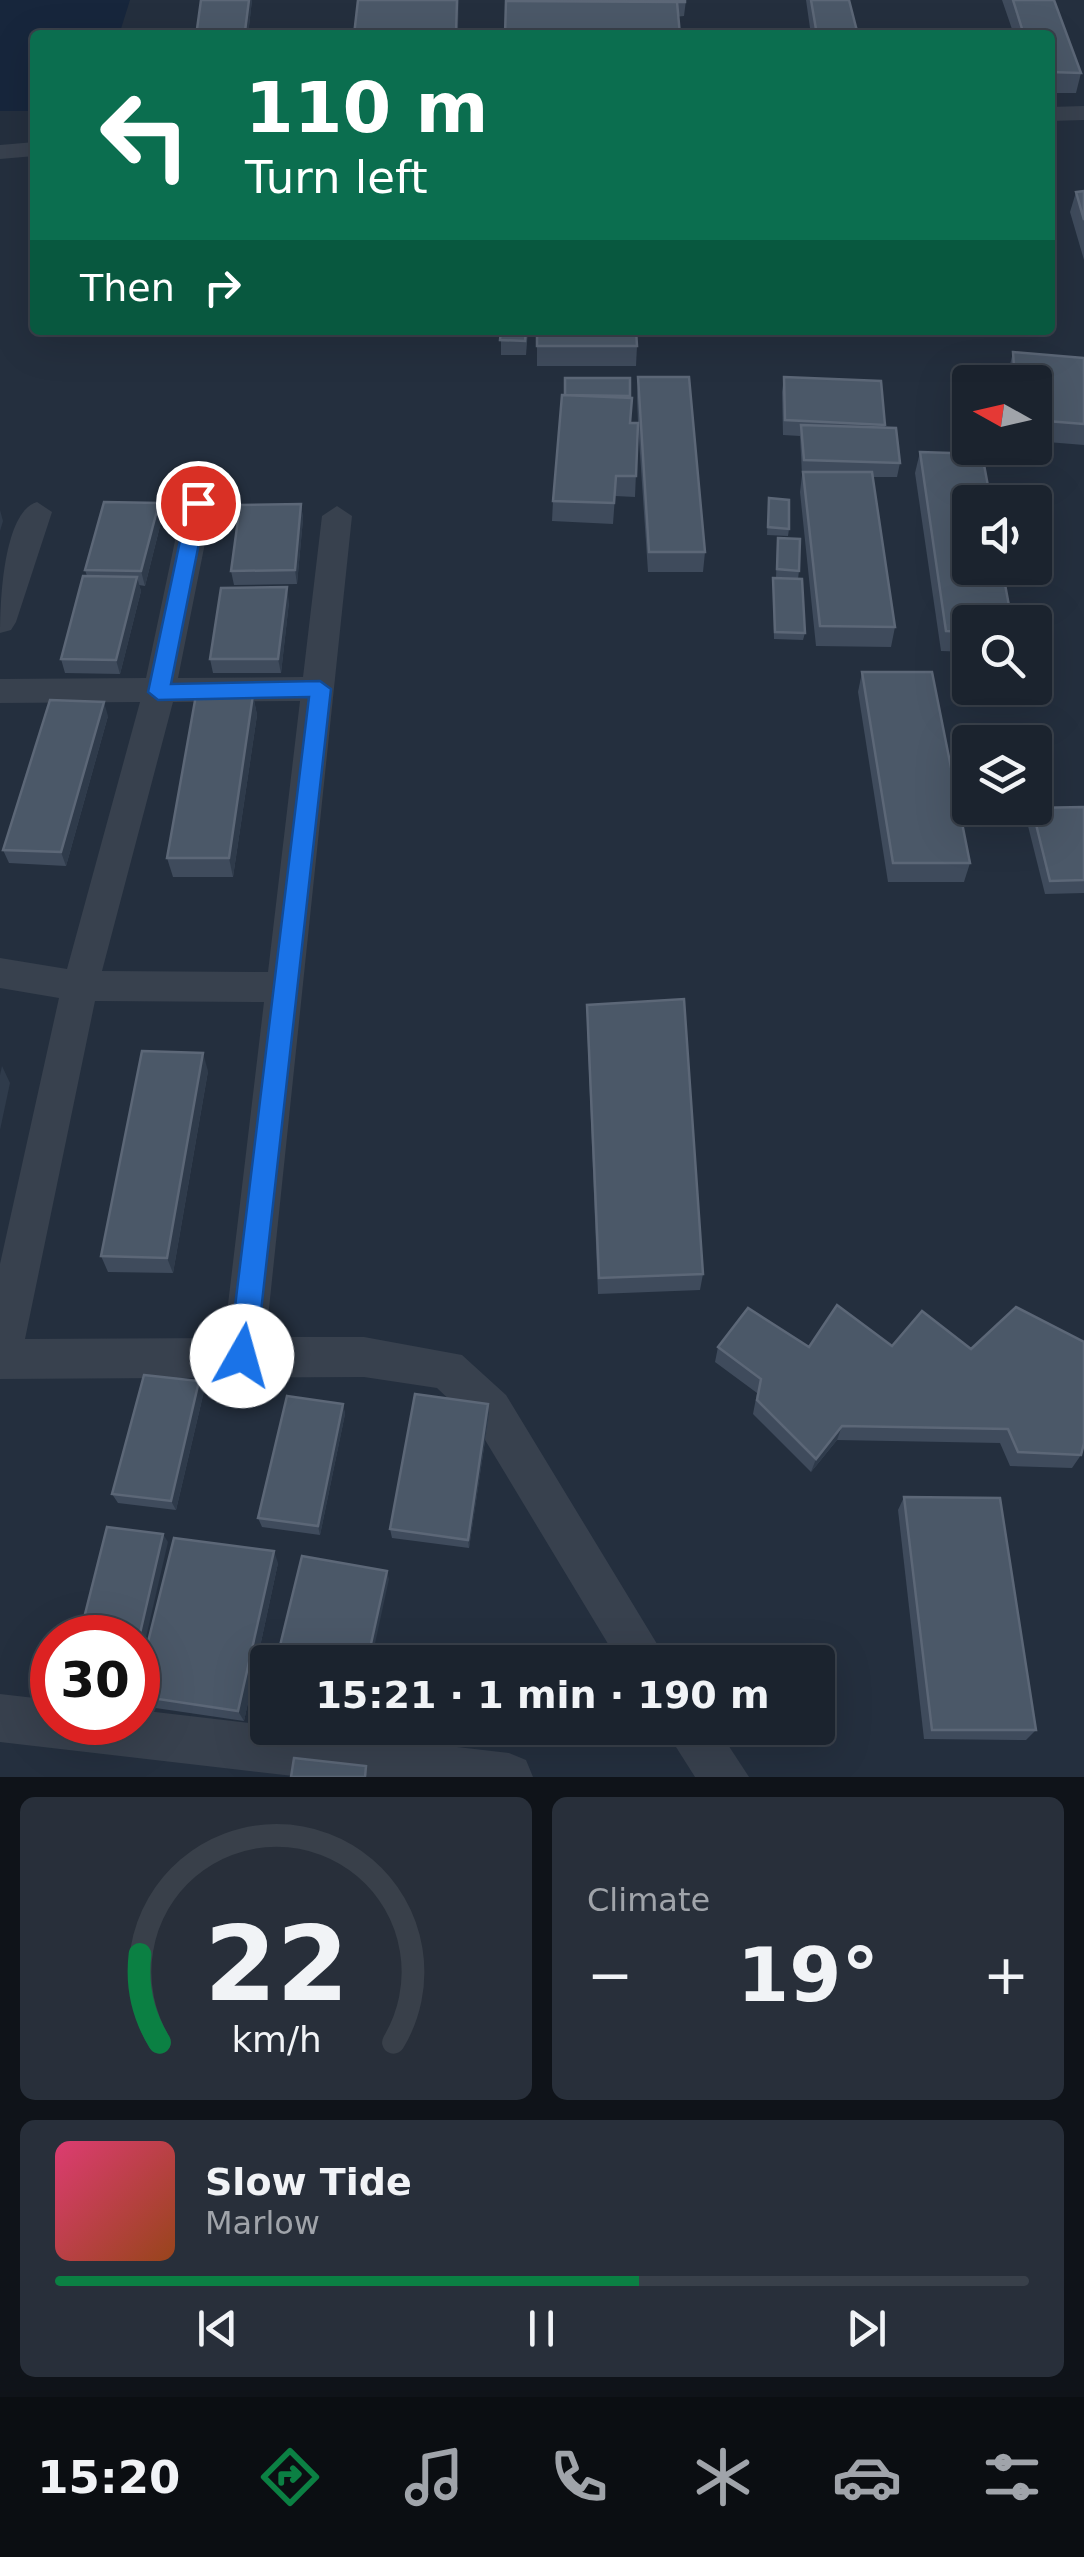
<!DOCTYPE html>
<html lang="en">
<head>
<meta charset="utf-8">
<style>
  :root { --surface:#1b232e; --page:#282f3a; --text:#f1f3f6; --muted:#a0a4aa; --line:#39404a; --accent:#0b8043 }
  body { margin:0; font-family:"DejaVu Sans",sans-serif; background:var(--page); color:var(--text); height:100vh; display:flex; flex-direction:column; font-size:38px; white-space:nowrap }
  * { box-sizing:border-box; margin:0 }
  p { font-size:32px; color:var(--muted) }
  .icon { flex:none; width:55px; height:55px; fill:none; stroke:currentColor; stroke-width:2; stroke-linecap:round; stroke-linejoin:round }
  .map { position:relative; height:1777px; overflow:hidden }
  .side { display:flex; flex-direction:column; gap:20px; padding:20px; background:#0f1319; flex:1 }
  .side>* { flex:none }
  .hud { position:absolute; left:30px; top:30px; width:1025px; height:305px; border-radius:10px; box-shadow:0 10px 40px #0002,0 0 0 2px var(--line); background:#0b6e4f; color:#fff; overflow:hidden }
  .needle { width:65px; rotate:278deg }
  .buttons { position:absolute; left:952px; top:365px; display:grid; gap:20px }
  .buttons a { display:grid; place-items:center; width:100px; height:100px; border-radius:10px; background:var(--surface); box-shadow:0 10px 40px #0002,0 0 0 2px var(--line); font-size:50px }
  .speed { position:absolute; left:30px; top:1615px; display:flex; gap:20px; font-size:50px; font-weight:700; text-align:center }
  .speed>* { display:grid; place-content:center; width:130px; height:130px; border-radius:50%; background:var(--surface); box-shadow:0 10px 40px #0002,0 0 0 2px var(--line); line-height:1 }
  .speed .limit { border:15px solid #d22; background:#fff; color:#111 }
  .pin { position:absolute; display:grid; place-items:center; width:85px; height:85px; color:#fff; margin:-42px; border:5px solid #fff; border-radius:50%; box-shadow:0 2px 10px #0007 }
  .me { position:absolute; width:110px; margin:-55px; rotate:7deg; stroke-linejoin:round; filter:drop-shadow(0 0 8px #0008) }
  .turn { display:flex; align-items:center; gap:35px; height:210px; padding:0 50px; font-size:45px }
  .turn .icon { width:130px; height:130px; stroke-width:2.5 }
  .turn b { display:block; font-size:70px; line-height:85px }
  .then { display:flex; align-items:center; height:95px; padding:0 50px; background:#0003; gap:20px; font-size:38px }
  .big { font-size:75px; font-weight:800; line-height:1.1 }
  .side .widget { flex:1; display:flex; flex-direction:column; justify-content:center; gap:15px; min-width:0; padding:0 35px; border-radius:15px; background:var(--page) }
  .side .dial { align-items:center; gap:0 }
  .dial svg { height:260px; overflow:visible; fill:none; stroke:var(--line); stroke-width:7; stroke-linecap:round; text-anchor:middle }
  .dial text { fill:var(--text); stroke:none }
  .song { display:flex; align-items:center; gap:30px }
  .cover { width:120px; height:120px; border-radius:15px; background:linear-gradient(135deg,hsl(340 70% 55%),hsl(20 70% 35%)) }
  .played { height:10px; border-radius:5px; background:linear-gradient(90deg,var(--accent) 60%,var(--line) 60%) }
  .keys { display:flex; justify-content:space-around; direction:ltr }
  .heat { display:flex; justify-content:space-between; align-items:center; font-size:55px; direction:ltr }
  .side .tiles { flex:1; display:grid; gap:20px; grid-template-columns:1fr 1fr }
  .widget:last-child { grid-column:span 2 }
  .trip { position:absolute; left:250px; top:1645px; width:585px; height:100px; border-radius:10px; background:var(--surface); box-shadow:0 10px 40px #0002,0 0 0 2px var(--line); font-weight:800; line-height:100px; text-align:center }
  .tabs { display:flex; height:160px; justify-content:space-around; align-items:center; background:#0b0e12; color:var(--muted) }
  .tabs .icon { width:70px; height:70px }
  .tabs .active { color:var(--accent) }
  .tabs b { font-size:45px; color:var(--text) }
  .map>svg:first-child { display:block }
</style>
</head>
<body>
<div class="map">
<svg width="1084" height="1777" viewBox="0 0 1084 1777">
  <rect width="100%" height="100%" fill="#242f3e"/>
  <polygon fill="#17263c" points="0,0 130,0 119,35 35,35 35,111 0,111"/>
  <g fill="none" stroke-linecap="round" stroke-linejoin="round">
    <g fill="#38414e" fill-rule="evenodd">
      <polygon points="1084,106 1084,120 1050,121 1050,107"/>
      <polygon points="35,142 35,156 0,159 0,145"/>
      <path d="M198,493L213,503L178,678L303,677L322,516L337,506L352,516L266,1337H364L462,1355L506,1395L668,1662H619L476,1425L437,1388L364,1377L0,1379V1264L59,998L0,988V958L67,969L140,702L0,703V679L146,678L183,503ZM300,701L268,972L102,971L173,702ZM95,1001L264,1002L224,1338L25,1339Z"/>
      <path d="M37,502L52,512L16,622L11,630L0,633C0,603 3,512 37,502Z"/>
      <polygon points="0,1694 52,1700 52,1722 138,1722 138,1710 509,1753 526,1760 533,1777 302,1777 0,1742"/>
      <polygon points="664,1728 717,1728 749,1777 695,1777"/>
    </g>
  </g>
  <g fill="#3f4b5c">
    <polygon points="252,0 248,35 198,34 197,29"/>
    <polygon points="686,0 684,16 505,35"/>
    <polygon points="806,0 849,0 858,35 811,35"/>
    <polygon points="1002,0 1054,0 1081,73 1076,93 1050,93 1050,35 1014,35"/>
    <polygon points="1084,191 1084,260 1070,212 1076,192"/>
    <polygon points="501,330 528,330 526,355 501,355"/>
    <polygon points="537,330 637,346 636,366 537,366"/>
    <polygon points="723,330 772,330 771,335 723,334"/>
    <polygon points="1013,352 1084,358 1084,445 1035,441 1035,382 1008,382 1008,373"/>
    <polygon points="638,377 705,552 703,572 648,572 638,424 635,497 615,496 613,524 552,521 553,501 562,395 630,378 630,423 638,423 637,397"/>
    <polygon points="784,377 885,425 885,428 900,463 897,477 873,477 895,627 891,647 816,646 800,492 802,475 800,436 783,435 782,392"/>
    <polygon points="920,452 970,622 970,652 941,651 915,473"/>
    <polygon points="769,498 789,529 788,536 767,535"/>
    <polygon points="301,504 303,519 297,584 234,585 231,571"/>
    <polygon points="162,518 145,586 139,585 141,591 120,674 65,673 61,659 87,576 85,570"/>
    <polygon points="777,546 799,571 798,579 776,577"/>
    <polygon points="773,578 805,633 803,640 774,639"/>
    <polygon points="289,602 281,673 213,673 210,659"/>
    <polygon points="862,672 970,863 964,882 888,882 858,692"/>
    <polygon points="253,695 257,715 233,877 173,877 167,858"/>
    <polygon points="108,716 66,866 9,863 3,850"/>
    <polygon points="1084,807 1084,893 1045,894 1027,822 1032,808"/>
    <polygon points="587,1005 703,1274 700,1290 598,1294 587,1024"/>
    <polygon points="208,1071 173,1273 108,1272 101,1256"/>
    <polygon points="892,1346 1081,1455 1072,1468 1010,1466 1000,1443 837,1440 811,1472 753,1414 757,1393 715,1362 718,1347"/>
    <polygon points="204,1391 176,1510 118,1503 112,1494"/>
    <polygon points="343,1404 345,1414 320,1535 262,1527 258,1518"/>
    <polygon points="488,1404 489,1414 469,1548 392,1538 390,1529"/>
    <polygon points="904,1497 1036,1730 1026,1740 924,1739 898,1510"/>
    <polygon points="278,1563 244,1721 142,1706 138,1700 138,1682"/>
    <polygon points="317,1728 358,1728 356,1735"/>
  </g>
  <g fill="#2f3b4b">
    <polygon points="249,0 252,0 248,35 246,35"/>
    <polygon points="457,0 459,0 458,35 456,35"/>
    <polygon points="159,503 162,518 145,586 141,571"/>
    <polygon points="301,504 303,519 297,584 295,570"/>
    <polygon points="0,510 3,521 0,531"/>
    <polygon points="137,577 141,591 120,674 116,660"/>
    <polygon points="287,587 289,602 281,673 278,659"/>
    <polygon points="253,695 257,715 233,877 229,858"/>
    <polygon points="104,702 108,716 66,866 61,852"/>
    <polygon points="203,1053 208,1071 173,1273 167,1258"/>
    <polygon points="2,1066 10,1083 0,1130 0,1075"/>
    <polygon points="199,1381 204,1391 176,1510 171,1501"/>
    <polygon points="343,1404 345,1414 320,1535 318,1526"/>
    <polygon points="488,1404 489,1414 469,1548 468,1540"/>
    <polygon points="842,1426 837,1440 811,1472 816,1459"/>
    <polygon points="163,1534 168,1542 138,1672 138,1642"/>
    <polygon points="274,1551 278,1563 244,1721 238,1711"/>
    <polygon points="387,1571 389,1579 371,1662 367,1662"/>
  </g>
  <g fill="#4b5868" stroke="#5c6777" stroke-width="2.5">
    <polygon points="201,0 249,0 245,31 197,29"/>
    <polygon points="358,0 457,0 456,35 354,35"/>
    <rect x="532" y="0" width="153" height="2"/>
    <polygon points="811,0 849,0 858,35 817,35"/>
    <polygon points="1013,0 1054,0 1081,73 1050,72 1050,35 1024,35"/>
    <polygon points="506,1 677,2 680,35 505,35"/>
    <polygon points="1084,191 1084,220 1076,192"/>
    <polygon points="501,330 526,330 525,341 500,340"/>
    <polygon points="537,330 636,330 637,346 537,346"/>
    <polygon points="1013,352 1084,358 1084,424 1035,420 1035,382 1015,382"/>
    <polygon points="638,377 689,377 705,552 649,552"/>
    <polygon points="784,377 881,381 885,425 785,420"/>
    <polygon points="565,378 630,378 630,396 565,395"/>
    <polygon points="562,395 632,398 630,423 638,423 636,476 616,476 614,503 553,501"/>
    <polygon points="801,425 896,428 900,463 804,460"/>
    <polygon points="920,452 982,454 991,502 970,502 970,568 1002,568 1012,622 970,622 970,632 946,631"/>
    <polygon points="803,472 872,472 895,627 820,626"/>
    <polygon points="769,498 789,500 789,529 768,527"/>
    <polygon points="104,502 159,503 141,571 85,570"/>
    <polygon points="301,504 295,570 231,571 240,505"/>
    <polygon points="778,538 800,539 799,571 777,569"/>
    <polygon points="83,576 137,577 116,660 61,659"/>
    <polygon points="773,578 802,579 805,633 775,632"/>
    <polygon points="287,587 278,659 210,659 221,588"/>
    <polygon points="862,672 932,672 970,863 893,863"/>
    <polygon points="196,695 253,695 229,858 167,858"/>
    <polygon points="50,700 104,702 61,852 3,850"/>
    <polygon points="1084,807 1084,880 1050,881 1032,808"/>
    <polygon points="684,999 703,1274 599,1278 587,1005"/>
    <polygon points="142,1051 203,1053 167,1258 101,1256"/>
    <polygon points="837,1305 892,1346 922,1311 971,1349 1016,1307 1084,1342 1084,1443 1081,1455 1018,1452 1008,1429 842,1426 816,1459 757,1400 761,1379 718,1347 748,1308 809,1347"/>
    <polygon points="144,1375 199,1381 171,1501 112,1494"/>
    <polygon points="415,1394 488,1404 468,1540 390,1529"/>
    <polygon points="287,1396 343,1404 318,1526 258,1518"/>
    <polygon points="904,1497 1000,1498 1036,1730 932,1730"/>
    <polygon points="107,1527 163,1534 138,1642 138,1638 79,1638"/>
    <polygon points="174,1538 274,1551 238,1711 138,1696 138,1682"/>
    <polygon points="302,1556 387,1571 367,1662 276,1662"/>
    <polygon points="268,1695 268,1712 264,1711"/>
    <polygon points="294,1758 366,1766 365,1777 291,1777"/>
  </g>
  <polygon fill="#1a73e8" stroke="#114b97" stroke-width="2.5" points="198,497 207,503 171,684 320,681 331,689 256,1356 252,1365 242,1369 233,1365 229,1356 309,697 158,700 148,692 188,503"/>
</svg>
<div class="buttons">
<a><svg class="needle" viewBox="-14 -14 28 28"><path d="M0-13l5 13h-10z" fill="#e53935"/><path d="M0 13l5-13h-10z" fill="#a0a4aa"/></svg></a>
<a><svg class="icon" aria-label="sound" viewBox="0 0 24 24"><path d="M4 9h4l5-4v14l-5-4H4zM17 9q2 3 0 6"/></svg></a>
<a><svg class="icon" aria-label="search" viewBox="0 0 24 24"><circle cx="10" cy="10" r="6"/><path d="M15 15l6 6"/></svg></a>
<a><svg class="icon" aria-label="layers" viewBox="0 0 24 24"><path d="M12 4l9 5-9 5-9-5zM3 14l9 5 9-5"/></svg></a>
</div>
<div class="speed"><div class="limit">30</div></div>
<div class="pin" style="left:198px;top:503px;background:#d93025"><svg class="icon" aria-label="arrive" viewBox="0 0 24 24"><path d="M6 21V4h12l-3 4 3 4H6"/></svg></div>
<svg class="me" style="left:242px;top:1356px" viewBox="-20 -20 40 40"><circle r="19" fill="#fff"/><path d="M0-13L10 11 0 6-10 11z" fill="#1a73e8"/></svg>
<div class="trip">15:21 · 1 min · 190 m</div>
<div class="hud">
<div class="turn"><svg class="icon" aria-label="left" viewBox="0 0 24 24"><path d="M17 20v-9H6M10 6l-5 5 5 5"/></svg><div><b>110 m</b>Turn left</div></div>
<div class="then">Then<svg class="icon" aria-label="right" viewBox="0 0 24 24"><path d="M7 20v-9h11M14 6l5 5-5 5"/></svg></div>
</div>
</div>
<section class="side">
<div class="tiles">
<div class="widget dial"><svg viewBox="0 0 100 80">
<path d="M14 69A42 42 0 1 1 86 69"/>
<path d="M14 69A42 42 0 0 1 8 42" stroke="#0b8043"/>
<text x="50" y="56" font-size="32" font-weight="700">22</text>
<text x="50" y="72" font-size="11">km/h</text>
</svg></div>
<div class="widget"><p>Climate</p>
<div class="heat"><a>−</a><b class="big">19°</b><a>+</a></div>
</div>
<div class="widget">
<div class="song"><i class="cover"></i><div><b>Slow Tide</b><p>Marlow</p></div></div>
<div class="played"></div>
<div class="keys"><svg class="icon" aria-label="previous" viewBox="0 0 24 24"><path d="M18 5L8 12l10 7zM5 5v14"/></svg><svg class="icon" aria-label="pause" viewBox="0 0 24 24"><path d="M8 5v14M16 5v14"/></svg><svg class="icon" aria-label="next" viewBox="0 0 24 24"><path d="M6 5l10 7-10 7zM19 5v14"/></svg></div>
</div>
</div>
</section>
<nav class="tabs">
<b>15:20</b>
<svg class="icon active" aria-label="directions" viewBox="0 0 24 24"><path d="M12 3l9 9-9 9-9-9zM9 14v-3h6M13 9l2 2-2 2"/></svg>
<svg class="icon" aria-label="music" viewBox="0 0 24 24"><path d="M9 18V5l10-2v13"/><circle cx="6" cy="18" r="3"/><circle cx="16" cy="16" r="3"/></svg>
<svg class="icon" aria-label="phone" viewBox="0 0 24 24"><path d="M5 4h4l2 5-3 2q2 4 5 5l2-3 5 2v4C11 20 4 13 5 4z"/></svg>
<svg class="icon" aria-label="climate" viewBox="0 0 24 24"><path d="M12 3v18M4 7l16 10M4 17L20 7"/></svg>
<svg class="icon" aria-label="car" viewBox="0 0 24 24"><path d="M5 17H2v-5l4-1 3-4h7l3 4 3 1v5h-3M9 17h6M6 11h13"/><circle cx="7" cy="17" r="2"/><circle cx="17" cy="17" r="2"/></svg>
<svg class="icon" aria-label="filters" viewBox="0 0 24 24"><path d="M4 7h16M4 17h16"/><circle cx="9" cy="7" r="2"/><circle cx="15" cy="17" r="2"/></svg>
</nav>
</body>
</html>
